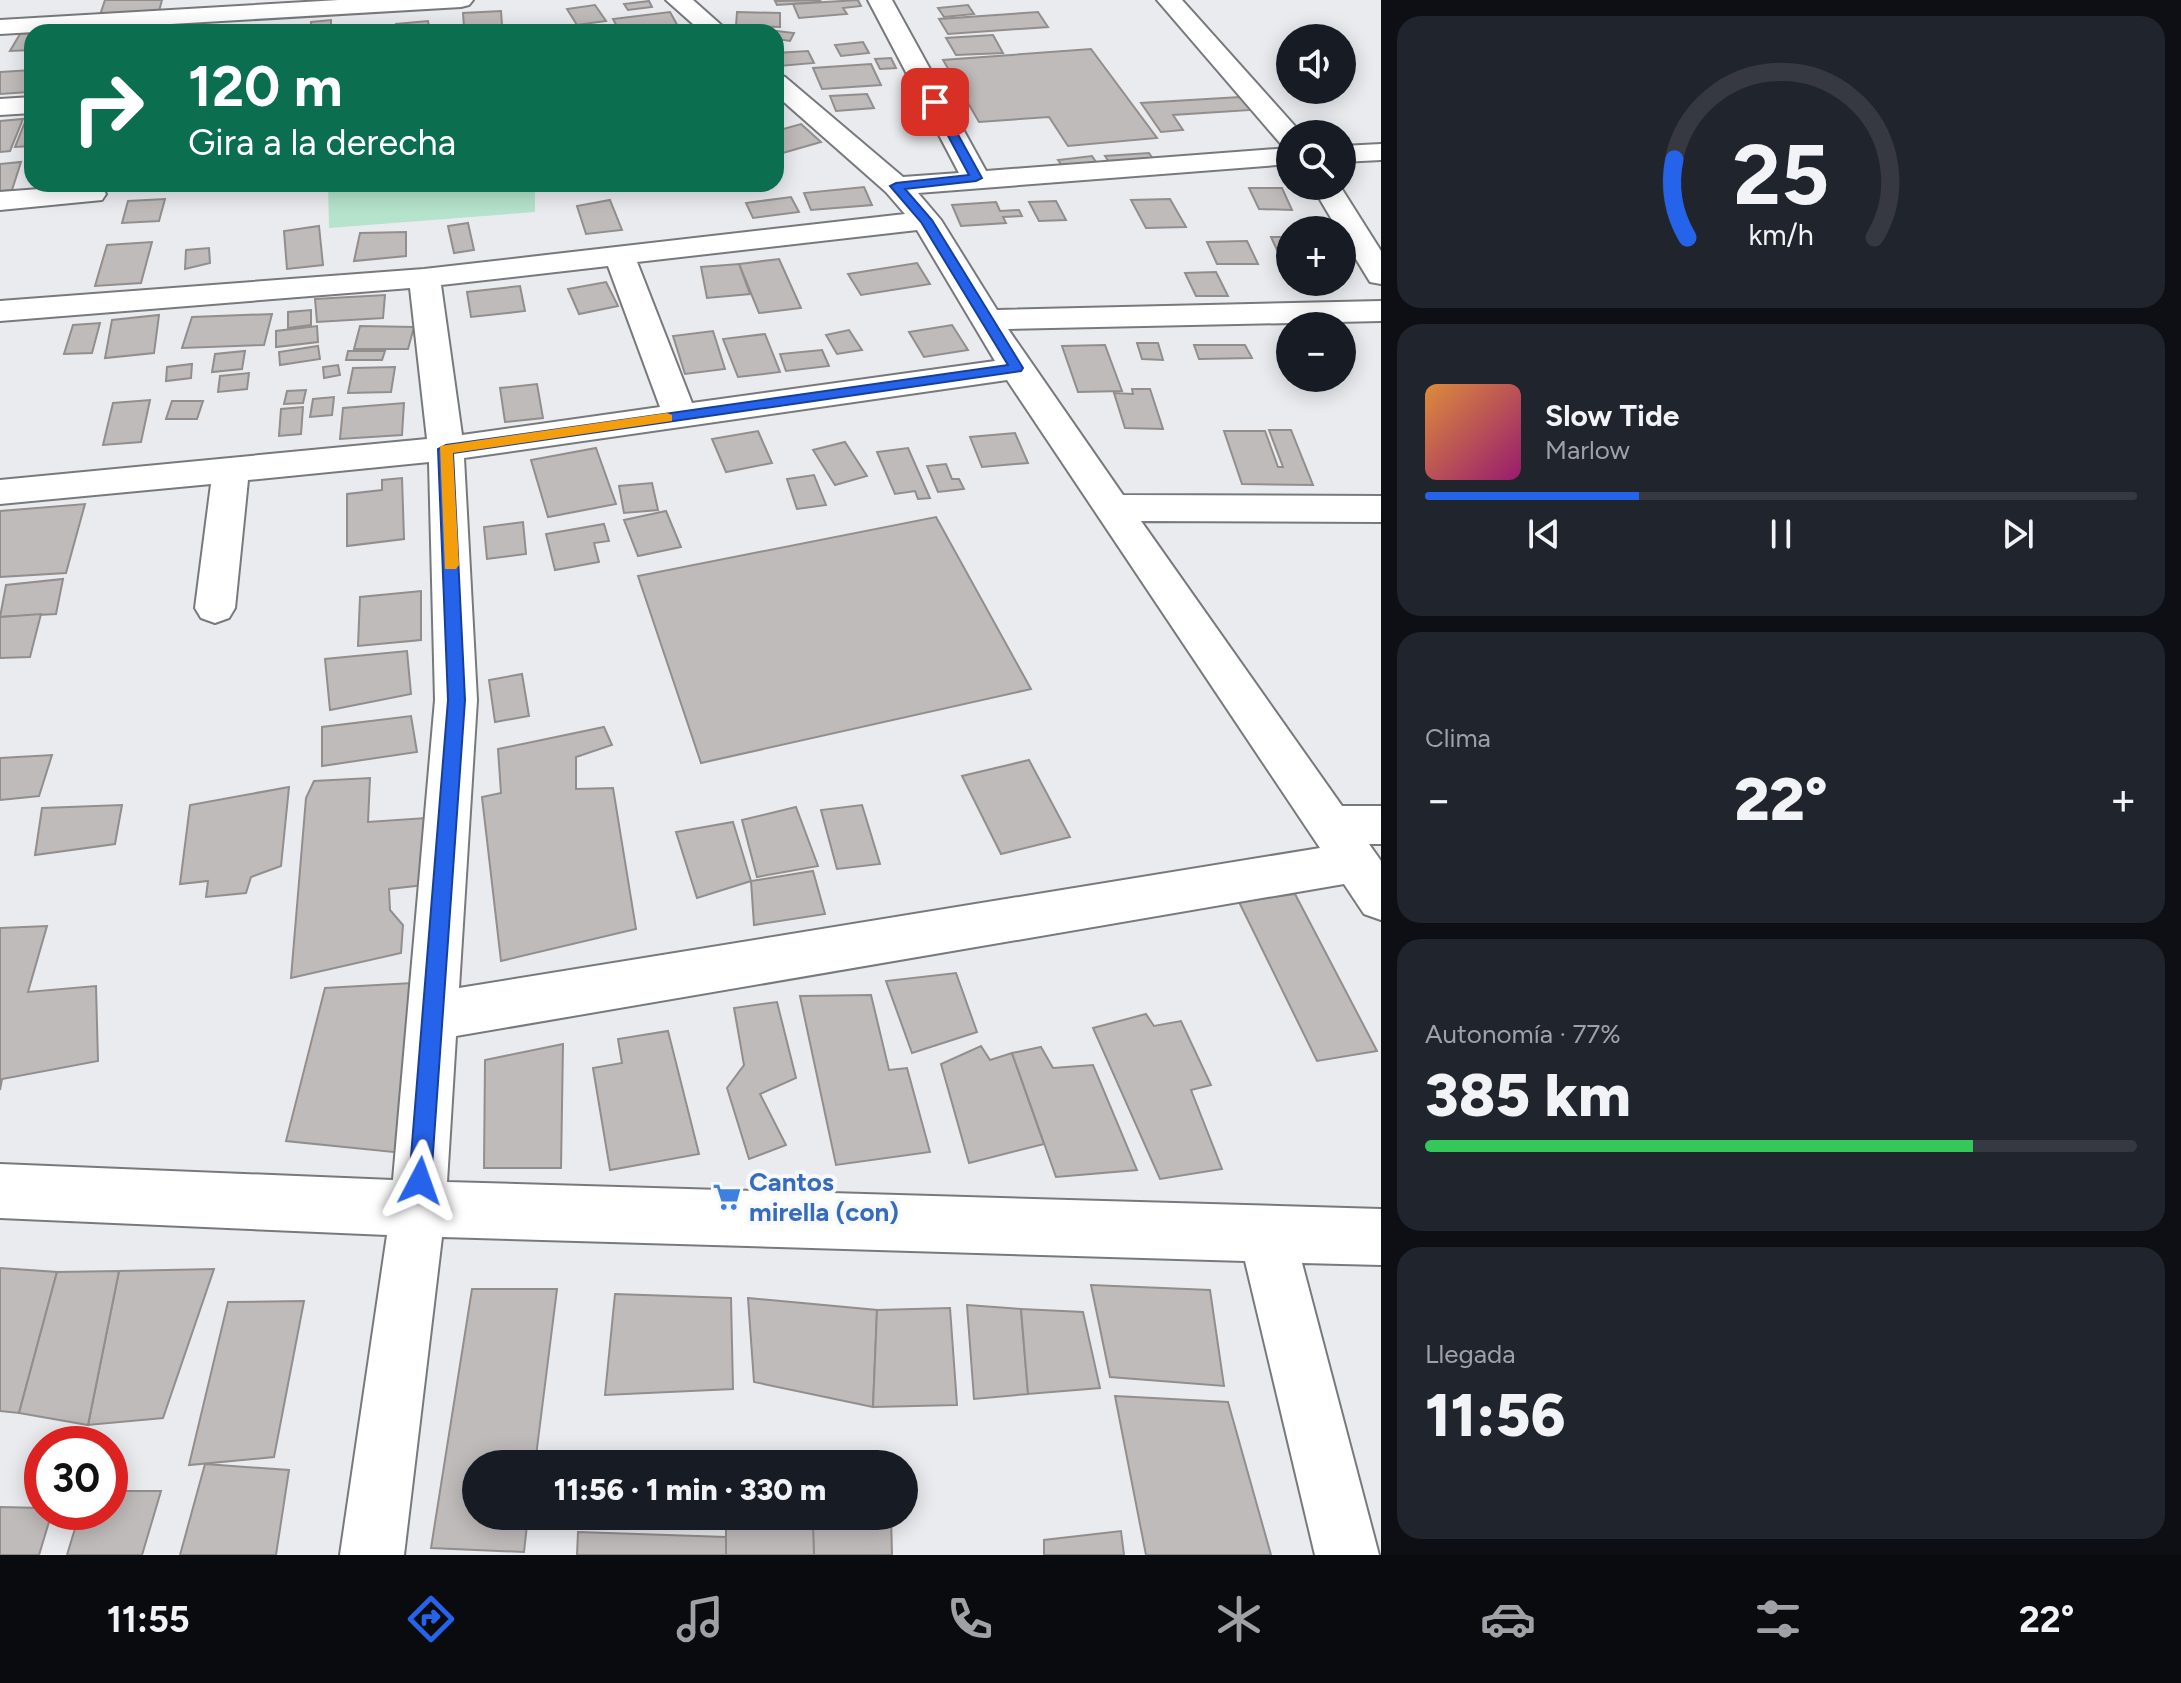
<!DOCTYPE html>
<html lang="es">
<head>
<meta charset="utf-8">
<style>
  :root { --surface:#171b24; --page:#20242c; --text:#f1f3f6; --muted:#9ea1a6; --line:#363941; --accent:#2563eb }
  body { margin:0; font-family:Figtree,sans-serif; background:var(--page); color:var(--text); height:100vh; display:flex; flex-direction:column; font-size:30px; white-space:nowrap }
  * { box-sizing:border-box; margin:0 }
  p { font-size:26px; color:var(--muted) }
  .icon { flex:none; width:44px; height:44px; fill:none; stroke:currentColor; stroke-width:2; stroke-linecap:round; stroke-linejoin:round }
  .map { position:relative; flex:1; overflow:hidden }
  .details { display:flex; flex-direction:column; gap:16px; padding:16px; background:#0d0f14; width:800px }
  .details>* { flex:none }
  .hud { position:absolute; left:24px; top:24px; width:760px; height:168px; border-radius:24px; box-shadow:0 4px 20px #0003; background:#0b6e4f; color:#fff; overflow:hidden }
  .controls { position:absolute; left:1276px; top:24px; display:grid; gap:16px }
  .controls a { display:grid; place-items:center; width:80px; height:80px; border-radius:50%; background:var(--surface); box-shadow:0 4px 20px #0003; font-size:40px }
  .speed { position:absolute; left:24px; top:1426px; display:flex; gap:16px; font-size:40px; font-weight:700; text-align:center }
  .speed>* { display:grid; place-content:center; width:104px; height:104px; border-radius:50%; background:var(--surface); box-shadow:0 4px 20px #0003; line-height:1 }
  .speed .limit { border:12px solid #d22; background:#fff; color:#111 }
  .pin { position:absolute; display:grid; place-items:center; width:68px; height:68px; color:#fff; margin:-34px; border-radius:16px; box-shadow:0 4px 12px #0006 }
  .me { position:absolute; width:88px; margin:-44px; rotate:4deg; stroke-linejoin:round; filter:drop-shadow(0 0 6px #0008) }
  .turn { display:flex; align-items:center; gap:28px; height:168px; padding:0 32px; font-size:36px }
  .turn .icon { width:104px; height:104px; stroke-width:2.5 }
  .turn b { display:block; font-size:56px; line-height:68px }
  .big { font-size:60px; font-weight:800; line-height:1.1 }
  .details .card { flex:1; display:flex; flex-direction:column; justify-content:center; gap:12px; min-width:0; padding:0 28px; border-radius:24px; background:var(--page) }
  .details .dial { align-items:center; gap:0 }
  .dial svg { height:208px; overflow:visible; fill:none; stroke:var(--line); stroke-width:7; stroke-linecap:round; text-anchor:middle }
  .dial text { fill:var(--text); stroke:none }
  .song { display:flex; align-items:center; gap:24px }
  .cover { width:96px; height:96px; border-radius:12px; background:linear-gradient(135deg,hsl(30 70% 55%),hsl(320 70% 35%)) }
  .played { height:8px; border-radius:4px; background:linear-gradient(90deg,var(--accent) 30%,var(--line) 30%) }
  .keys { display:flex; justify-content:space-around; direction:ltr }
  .heat { display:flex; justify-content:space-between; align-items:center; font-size:44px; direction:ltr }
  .charge { height:12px; border-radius:6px; background:linear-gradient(90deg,#34c759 77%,var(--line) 0) }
  .trip { position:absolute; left:462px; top:1450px; width:456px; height:80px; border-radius:40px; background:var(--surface); box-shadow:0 4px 20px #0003; font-weight:800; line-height:80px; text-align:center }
  .tab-bar { display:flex; height:128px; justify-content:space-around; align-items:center; background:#090b0e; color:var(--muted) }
  .tab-bar .icon { width:56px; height:56px }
  .tab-bar .current { color:var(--accent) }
  .tab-bar b { font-size:36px; color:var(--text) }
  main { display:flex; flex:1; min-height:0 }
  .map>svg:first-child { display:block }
</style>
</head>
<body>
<main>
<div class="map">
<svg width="1381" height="1555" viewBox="0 0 1381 1555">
  <rect width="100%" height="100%" fill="#eaebef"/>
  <polygon fill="#b5e3cc" points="328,184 535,184 535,212 329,228"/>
  <g fill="#bfbbba" stroke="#928e8d" stroke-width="2">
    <polygon points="105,0 162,0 158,15 99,18"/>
    <polygon points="820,0 821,2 777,5 775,1"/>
    <polygon points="858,0 861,6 843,8 847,14 799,18 793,4"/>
    <polygon points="649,1 652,7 628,10 624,4"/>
    <polygon points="595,5 606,21 577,25 567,9"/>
    <polygon points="968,5 974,14 944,17 938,8"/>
    <polygon points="501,11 502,25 464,27 463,13"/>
    <polygon points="670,12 679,28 620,32 613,19"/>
    <polygon points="737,12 780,13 780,27 736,26"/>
    <polygon points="1038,12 1048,27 948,34 939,19"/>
    <polygon points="331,20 331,32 311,32 311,22"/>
    <polygon points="428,21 430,32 397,32 396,24"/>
    <polygon points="154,26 153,32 108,32 109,29"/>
    <polygon points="744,27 794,33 790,41 776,39 776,32 742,32"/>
    <polygon points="32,33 32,50 10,51 20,34"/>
    <polygon points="993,35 1003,53 956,55 946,38"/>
    <polygon points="863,42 869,53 841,56 835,45"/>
    <polygon points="1091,49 1157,138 1068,146 1049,117 979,122 943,60"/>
    <polygon points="808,51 814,63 779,66 776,60 776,53"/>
    <polygon points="891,58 896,68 880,69 875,59"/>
    <polygon points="871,64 881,85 822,89 813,68"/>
    <polygon points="32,70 28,92 0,94 0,72"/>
    <polygon points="867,94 874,108 836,111 830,96"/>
    <polygon points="1240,97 1251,110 1173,115 1183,130 1161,132 1141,103"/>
    <polygon points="27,117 32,117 32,146 15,147"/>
    <polygon points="23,119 10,151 0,152 0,121"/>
    <polygon points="801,124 821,142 776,155 776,131"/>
    <polygon points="1149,153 1156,163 1112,166 1105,156"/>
    <polygon points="1092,156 1100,168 1066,171 1058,160"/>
    <polygon points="21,162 12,190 0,191 0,164"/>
    <polygon points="864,187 872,205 811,210 804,193"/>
    <polygon points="1249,188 1282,188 1292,210 1259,209"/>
    <polygon points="791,197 799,212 753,218 746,203"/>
    <polygon points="165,199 159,221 122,223 128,201"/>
    <polygon points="1170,199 1186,227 1146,228 1131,200"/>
    <polygon points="610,200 622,230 586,234 577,206"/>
    <polygon points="1056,201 1066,220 1039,221 1029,202"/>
    <polygon points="996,202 1000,211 1019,210 1022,216 1003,217 1006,223 961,226 952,205"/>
    <polygon points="468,223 474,250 454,253 448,226"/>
    <polygon points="319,226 323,265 287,269 284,231"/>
    <polygon points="406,232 406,256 354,261 360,233"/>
    <polygon points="1271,237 1290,237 1290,267 1285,267"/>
    <polygon points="1247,241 1258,264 1217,264 1207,242"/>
    <polygon points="152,242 141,283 95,286 107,245"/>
    <polygon points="209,248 210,263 185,269 186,250"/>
    <polygon points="779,259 801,308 759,313 739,264"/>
    <polygon points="917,263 930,284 861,295 848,274"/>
    <polygon points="739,264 750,294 707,298 701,267"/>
    <polygon points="1216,272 1228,296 1196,296 1185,273"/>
    <polygon points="606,282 618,306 579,314 568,289"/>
    <polygon points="520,286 525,311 471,317 467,292"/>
    <polygon points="385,295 383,318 317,322 315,299"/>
    <polygon points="311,310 311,325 288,328 288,312"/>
    <polygon points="272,314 264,345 182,348 192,317"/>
    <polygon points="159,315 154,353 105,358 112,320"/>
    <polygon points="100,323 92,353 64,354 73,325"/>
    <polygon points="952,325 968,350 924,357 909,332"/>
    <polygon points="317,326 318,342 276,347 276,331"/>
    <polygon points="360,326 414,327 408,349 354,349"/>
    <polygon points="849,330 862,350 837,354 826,335"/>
    <polygon points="713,331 725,369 685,374 673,336"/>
    <polygon points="765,334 780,372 738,377 723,339"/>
    <polygon points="1137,343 1158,343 1163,360 1142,359"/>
    <polygon points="1105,345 1122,391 1078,392 1062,346"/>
    <polygon points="1194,345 1245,345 1252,358 1199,359"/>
    <polygon points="318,346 320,359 280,365 279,352"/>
    <polygon points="822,350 829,366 786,371 780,354"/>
    <polygon points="245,351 242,369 212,372 215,354"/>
    <polygon points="348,351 385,351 382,360 346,360"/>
    <polygon points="192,364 191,378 166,381 167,367"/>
    <polygon points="338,365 340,375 324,378 323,367"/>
    <polygon points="395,367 391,392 348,393 353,368"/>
    <polygon points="249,373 247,389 218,392 220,376"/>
    <polygon points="537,384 543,418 505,422 500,388"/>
    <polygon points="1132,389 1150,389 1163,429 1125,428 1114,393 1133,394"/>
    <polygon points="306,390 303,403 284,404 287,391"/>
    <polygon points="334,397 332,415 310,417 313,399"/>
    <polygon points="150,400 141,442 103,445 113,403"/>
    <polygon points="172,401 203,401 197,419 166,419"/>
    <polygon points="404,403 402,435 340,439 343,408"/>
    <polygon points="303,407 301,434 279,436 281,409"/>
    <polygon points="1269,430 1291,430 1313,485 1242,484 1224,431 1265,431 1278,467 1283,467"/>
    <polygon points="758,431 772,463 726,472 712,439"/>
    <polygon points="1015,433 1028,463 982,467 970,437"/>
    <polygon points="845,442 867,476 835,485 813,450"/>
    <polygon points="596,448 616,504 548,517 531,460"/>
    <polygon points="908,448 930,498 918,499 915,491 895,494 877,452"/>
    <polygon points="946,464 952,479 959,479 964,489 938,492 927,466"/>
    <polygon points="814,475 826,505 797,509 787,479"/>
    <polygon points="402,478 404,539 347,546 347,494 382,490 382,480"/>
    <polygon points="652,483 658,510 624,513 619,486"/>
    <polygon points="85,504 66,573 0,577 0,511"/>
    <polygon points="666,511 681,547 638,556 624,520"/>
    <polygon points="936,517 1031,689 701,763 638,576"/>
    <polygon points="523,522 526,554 487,559 484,527"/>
    <polygon points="604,524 609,541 594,543 599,562 555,570 546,534"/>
    <polygon points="63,579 56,614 0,617 6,585"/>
    <polygon points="421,591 421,640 358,646 360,597"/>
    <polygon points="41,614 30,657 0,658 0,617"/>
    <polygon points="407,651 411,694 330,710 325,659"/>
    <polygon points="522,674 529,716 495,722 489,680"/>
    <polygon points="411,716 417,752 322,766 322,727"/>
    <polygon points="604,727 612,745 576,757 576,789 613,788 636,929 501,961 482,797 501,793 498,749"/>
    <polygon points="52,755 39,796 0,800 0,758"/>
    <polygon points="1029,760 1070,837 1001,854 962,776"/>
    <polygon points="370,778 368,822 426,818 424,885 389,889 390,910 403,925 401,953 291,978 306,798 314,781"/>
    <polygon points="289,787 281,866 251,877 246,893 206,897 208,881 180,884 190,805"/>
    <polygon points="122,805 115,844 35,855 42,808"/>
    <polygon points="862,805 880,864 837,869 821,810"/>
    <polygon points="796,807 818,866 757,877 742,820"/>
    <polygon points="733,822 751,881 697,898 676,832"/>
    <polygon points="813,871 825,914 754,925 751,881"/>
    <polygon points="1295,894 1377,1051 1317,1061 1239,902"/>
    <polygon points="47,926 28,992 96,986 98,1061 2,1079 0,1090 0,928"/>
    <polygon points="956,973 977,1032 912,1053 886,981"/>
    <polygon points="412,983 403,1153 286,1141 325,988"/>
    <polygon points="871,995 889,1070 907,1068 930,1152 836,1165 800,996"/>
    <polygon points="777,1002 796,1078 760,1094 786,1145 749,1159 727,1088 744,1065 734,1008"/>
    <polygon points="1146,1014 1154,1026 1181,1021 1211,1085 1191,1090 1222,1169 1160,1179 1093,1028"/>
    <polygon points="668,1031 699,1154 610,1170 593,1068 622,1063 618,1039"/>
    <polygon points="563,1044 561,1168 484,1168 485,1060"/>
    <polygon points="981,1046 990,1060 1012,1053 1044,1144 969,1163 941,1064"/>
    <polygon points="1041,1047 1053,1068 1093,1065 1137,1170 1056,1177 1012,1053"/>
    <polygon points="0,1268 57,1272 19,1413 0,1411"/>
    <polygon points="214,1269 163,1418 88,1425 119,1271"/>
    <polygon points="119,1271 88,1425 19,1413 57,1272"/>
    <polygon points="1091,1285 1210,1290 1224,1386 1110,1377"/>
    <polygon points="472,1289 557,1289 535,1464 476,1464 476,1516 528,1516 524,1552 431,1548"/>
    <polygon points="615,1294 731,1298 733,1389 605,1395"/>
    <polygon points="748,1298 877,1310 873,1407 754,1382"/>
    <polygon points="304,1301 274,1457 189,1465 228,1302"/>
    <polygon points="967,1305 1021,1309 1028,1394 974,1399"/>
    <polygon points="950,1308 957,1405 873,1407 877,1310"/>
    <polygon points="1021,1309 1083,1312 1100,1388 1028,1394"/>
    <polygon points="1115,1396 1228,1402 1271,1555 1146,1555"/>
    <polygon points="205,1464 289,1470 276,1555 180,1555"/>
    <polygon points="110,1491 161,1491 142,1555 67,1555 80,1512 110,1512"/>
    <polygon points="0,1507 42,1508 42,1512 52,1512 39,1555 0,1555"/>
    <polygon points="812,1516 891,1516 892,1555 814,1555"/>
    <polygon points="726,1523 813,1524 814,1555 726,1555"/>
    <polygon points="1121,1531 1124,1555 1044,1555 1044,1540"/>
    <polygon points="578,1532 726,1537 726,1555 577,1555"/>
  </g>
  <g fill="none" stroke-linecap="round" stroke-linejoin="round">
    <defs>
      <g id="minor">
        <polygon points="339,0 473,0 469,5 461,7 0,34 0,20"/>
        <polygon points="666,0 693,0 729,32 702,32"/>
        <path d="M868,0H892L986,171L1290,148V164L918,193L941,220L997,310L1381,301V321L1008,329L1123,495L1381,496V522L1141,521L1342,806H1381V844H1369L1381,861V920L1364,914L1344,884L456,1036L447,1182L1381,1209V1265L1302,1263L1379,1555H1315L1245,1261L442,1237L404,1555H340L387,1235L0,1218V1164L393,1180L435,700L429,462L248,480L235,608L229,618L215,623L201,618L195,608L211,484L0,504V480L427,439L410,288L0,321V301L424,269L905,214L886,192L776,95V74L785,77L903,177L959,173ZM917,230L995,361L692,403L637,262ZM608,266L660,407L462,435L441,285ZM1007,380L1320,848L459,988L477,700L464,458Z"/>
        <polygon points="1157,0 1182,0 1302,134 1290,134 1290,145 1280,143"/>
        <polygon points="32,97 32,113 0,115 0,99"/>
        <polygon points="1381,144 1381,160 1342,162 1342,146"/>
        <polygon points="92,185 102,188 106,194 102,200 0,210 0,192"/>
        <polygon points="1312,186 1340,186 1381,251 1381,284 1370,282 1342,236 1342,230 1338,230"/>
      </g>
    </defs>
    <use href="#minor" stroke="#78797c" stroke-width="4"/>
    <use href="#minor" fill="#fff" fill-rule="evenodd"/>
  </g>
  <polygon fill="#2563eb" stroke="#184099" stroke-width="2" points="935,98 940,102 982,178 976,181 905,189 932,220 1023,368 1021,371 453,453 465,700 431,1181 428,1189 420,1193 412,1189 409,1181 448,700 438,449 446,445 1008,365 921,222 890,186 896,183 969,175 930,102"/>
  <polygon fill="#f59e0b" points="667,413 672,415 672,421 453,453 459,565 456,569 445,569 440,446"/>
  <defs>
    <symbol id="supermarket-bare" viewBox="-9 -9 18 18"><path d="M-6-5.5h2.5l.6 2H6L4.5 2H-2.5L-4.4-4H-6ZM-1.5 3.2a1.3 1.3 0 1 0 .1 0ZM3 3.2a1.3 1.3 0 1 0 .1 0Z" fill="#3f7fe0" stroke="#f8f9fc" stroke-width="2.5" paint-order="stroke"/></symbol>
  </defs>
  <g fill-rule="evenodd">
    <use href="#supermarket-bare" x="707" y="1177" width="40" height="40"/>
  </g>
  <g text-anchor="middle" stroke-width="8" stroke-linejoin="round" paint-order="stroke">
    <g font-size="26" font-weight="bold" fill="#366cbe" stroke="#f8f9fc" text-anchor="start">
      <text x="749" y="1191">Cantos<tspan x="749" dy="30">mirella (con)</tspan></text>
    </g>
  </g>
</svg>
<div class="controls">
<a><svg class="icon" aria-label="sound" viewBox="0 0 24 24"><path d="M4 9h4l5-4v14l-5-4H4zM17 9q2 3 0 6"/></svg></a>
<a><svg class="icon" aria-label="search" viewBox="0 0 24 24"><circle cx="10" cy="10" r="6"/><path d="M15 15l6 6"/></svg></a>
<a>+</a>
<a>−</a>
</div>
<div class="speed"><div class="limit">30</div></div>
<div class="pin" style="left:935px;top:102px;background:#d93025"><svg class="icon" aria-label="arrive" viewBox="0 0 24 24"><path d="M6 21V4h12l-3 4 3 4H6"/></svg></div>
<svg class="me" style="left:420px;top:1181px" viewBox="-20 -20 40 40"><path d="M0-17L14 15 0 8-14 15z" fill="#2563eb" stroke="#fff" stroke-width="4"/></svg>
<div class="trip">11:56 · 1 min · 330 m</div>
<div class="hud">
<div class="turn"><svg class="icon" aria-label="right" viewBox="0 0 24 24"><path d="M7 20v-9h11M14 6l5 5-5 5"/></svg><div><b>120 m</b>Gira a la derecha</div></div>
</div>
</div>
<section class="details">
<div class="card dial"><svg viewBox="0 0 100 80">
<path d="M14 69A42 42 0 1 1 86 69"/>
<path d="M14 69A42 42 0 0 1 9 39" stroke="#2563eb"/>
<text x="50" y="56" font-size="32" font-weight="700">25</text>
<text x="50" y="72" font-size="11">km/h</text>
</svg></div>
<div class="card">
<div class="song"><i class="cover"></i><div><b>Slow Tide</b><p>Marlow</p></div></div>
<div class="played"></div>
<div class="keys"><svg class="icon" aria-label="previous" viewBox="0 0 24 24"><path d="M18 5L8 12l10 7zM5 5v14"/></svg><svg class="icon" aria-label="pause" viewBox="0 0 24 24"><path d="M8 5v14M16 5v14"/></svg><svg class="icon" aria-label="next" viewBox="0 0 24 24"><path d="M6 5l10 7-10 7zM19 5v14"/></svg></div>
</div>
<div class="card"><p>Clima</p>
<div class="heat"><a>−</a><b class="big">22°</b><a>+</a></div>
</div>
<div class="card"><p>Autonomía · 77%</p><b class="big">385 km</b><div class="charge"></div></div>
<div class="card"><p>Llegada</p><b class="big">11:56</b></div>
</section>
</main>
<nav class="tab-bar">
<b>11:55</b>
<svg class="icon current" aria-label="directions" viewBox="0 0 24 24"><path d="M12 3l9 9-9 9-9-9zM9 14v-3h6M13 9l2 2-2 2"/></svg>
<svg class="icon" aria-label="music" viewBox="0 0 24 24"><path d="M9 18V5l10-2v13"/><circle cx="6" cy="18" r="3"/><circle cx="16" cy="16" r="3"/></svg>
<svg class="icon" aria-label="phone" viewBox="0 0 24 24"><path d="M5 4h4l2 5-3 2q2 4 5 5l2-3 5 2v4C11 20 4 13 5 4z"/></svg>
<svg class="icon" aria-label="climate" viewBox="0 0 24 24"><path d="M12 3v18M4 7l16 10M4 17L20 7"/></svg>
<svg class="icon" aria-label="car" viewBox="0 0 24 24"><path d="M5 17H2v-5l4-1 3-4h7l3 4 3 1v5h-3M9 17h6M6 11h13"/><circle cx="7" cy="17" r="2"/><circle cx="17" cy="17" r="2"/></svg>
<svg class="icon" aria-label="filters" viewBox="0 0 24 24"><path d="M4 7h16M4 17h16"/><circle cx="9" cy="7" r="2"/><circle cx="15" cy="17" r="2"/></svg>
<b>22°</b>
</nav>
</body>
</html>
